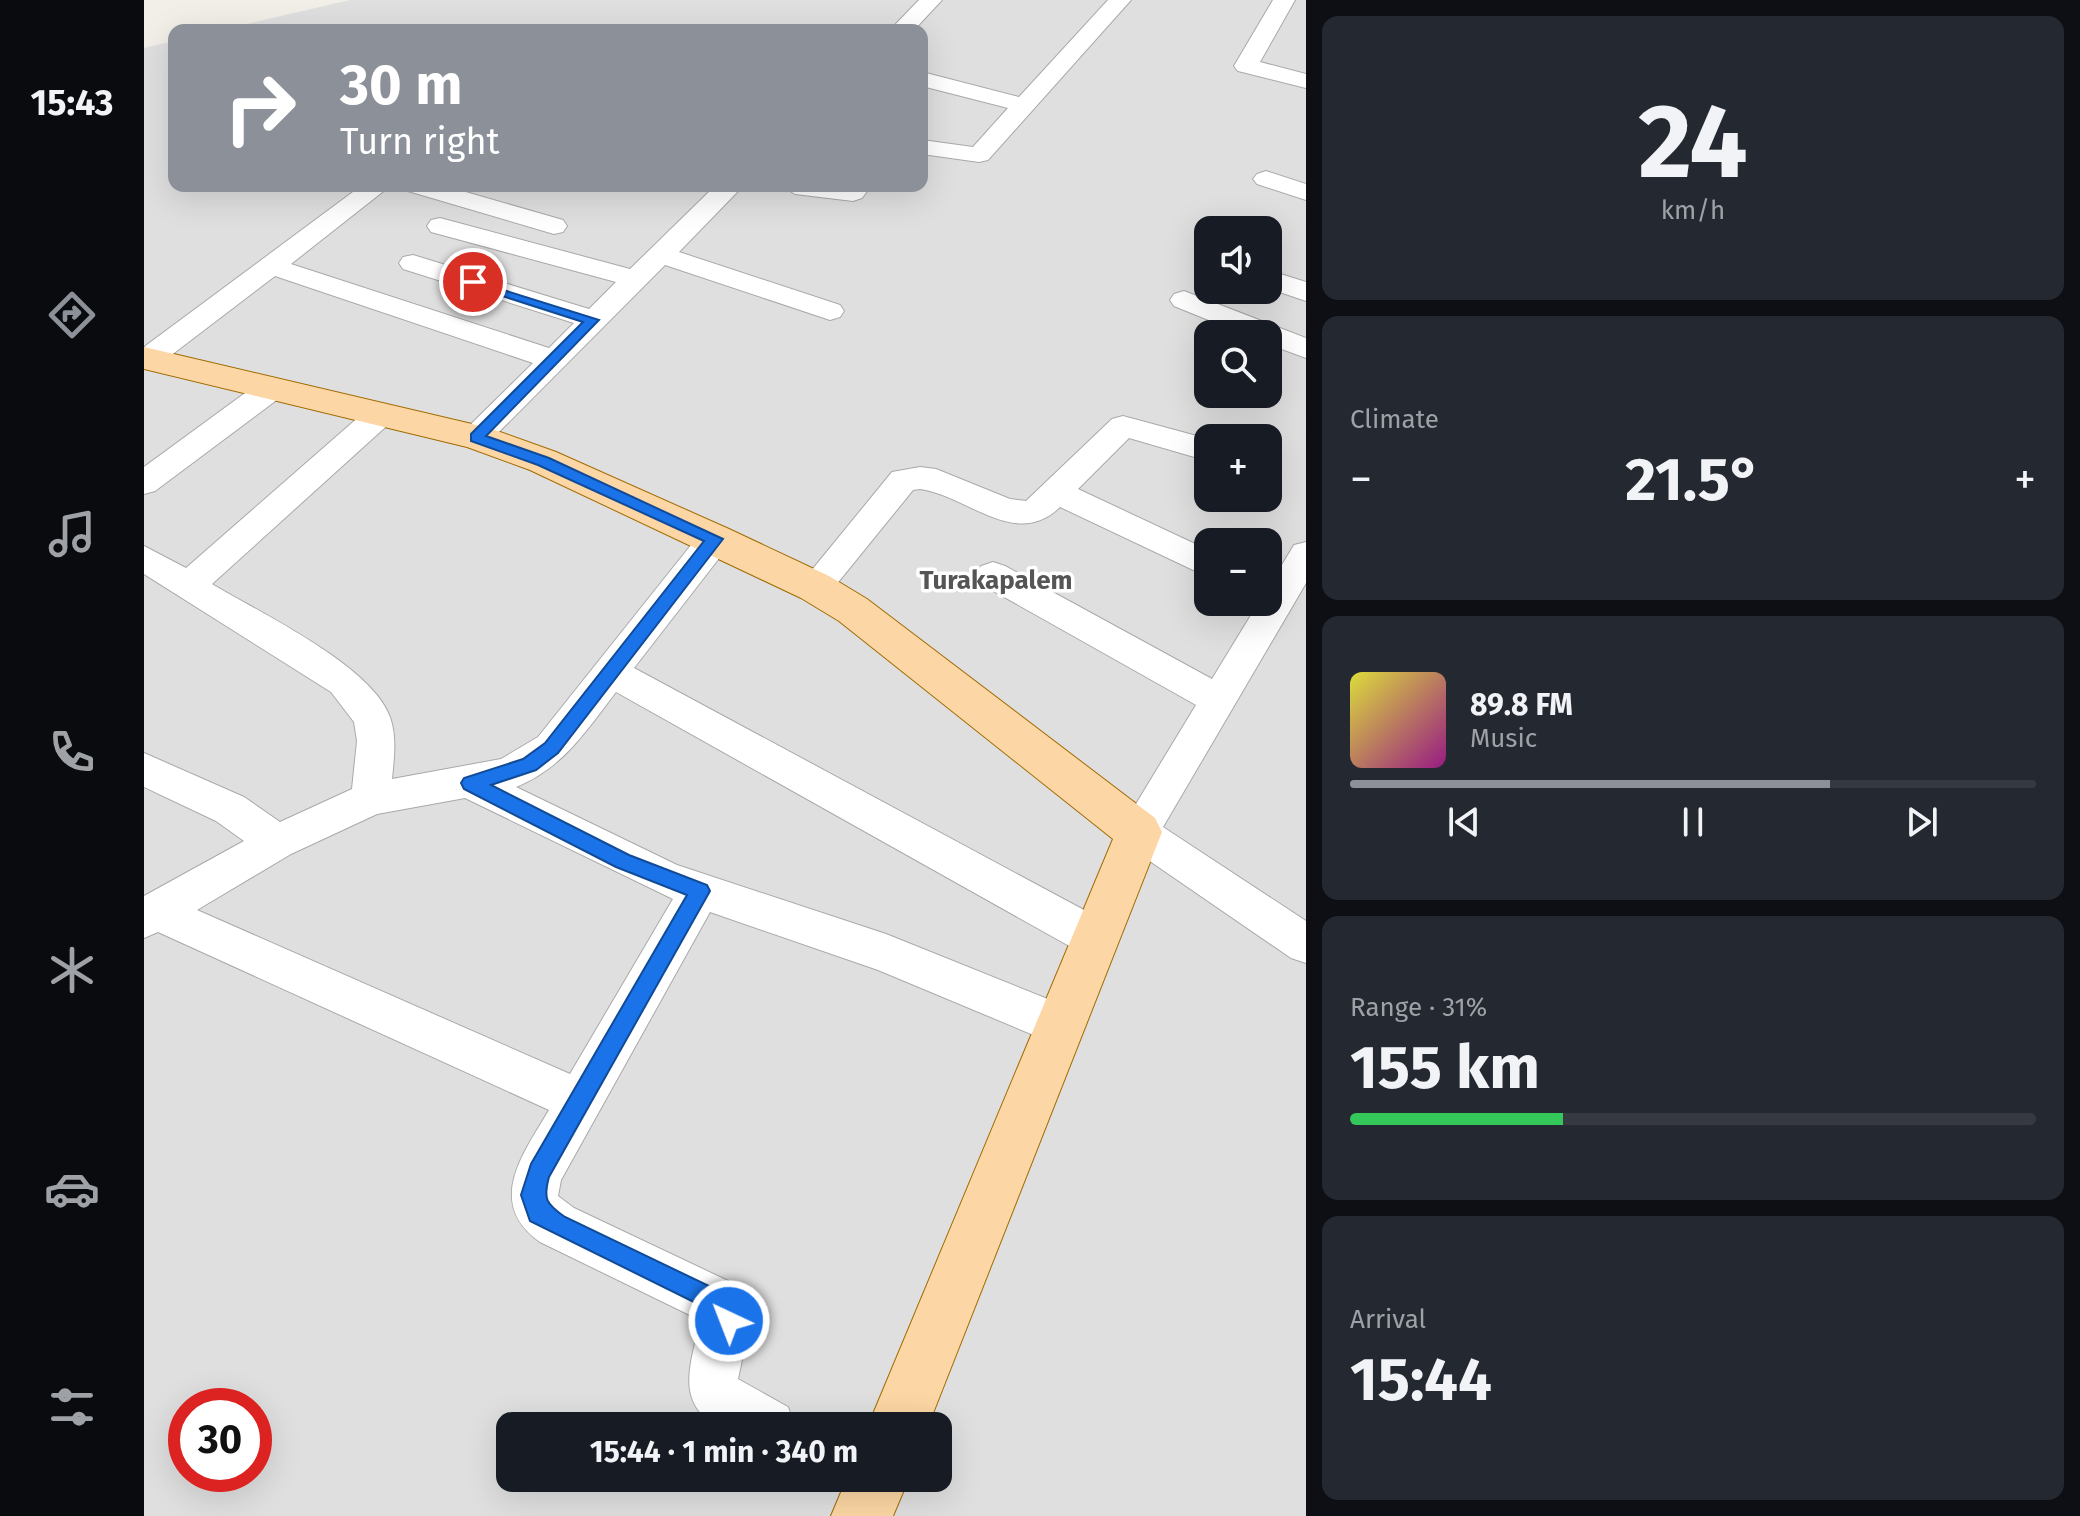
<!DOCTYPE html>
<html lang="en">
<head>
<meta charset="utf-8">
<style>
  :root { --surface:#171b24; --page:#242831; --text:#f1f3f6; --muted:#9ea1a6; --line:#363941; --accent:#8c9099 }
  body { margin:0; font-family:"Fira Sans",sans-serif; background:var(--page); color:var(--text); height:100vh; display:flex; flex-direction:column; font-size:30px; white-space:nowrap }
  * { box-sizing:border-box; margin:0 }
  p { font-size:26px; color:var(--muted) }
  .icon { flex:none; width:44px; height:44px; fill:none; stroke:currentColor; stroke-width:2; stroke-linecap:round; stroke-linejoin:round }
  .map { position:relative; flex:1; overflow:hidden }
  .drawer { display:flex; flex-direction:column; gap:16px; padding:16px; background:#0d0f14; width:774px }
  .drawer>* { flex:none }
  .top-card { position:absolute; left:24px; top:24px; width:760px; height:168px; border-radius:16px; box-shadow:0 8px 32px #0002; background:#8c9099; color:#fff; overflow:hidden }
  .fabs { position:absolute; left:1050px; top:216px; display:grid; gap:16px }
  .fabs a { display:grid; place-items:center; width:88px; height:88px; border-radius:16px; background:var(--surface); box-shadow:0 8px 32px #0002; font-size:40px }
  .speed { position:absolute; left:24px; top:1388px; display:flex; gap:16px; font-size:40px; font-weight:700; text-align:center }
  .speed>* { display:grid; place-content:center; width:104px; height:104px; border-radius:50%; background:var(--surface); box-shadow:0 8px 32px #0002; line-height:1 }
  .speed .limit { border:12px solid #d22; background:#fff; color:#111 }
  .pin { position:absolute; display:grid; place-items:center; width:68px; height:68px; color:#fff; margin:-34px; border:4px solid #fff; border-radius:50%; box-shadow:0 2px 8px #0007 }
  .me { position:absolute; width:88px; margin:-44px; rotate:317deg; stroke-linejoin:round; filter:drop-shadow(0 0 6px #0008) }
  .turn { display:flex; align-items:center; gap:28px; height:168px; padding:0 40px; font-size:36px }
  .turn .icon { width:104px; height:104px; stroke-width:2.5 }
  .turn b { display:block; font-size:56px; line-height:68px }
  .big { font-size:60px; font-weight:700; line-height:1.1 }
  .drawer .widget { flex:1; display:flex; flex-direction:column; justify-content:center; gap:12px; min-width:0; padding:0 28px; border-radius:16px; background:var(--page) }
  .drawer .dial { align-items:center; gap:0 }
  .dial b { font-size:104px; line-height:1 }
  .song { display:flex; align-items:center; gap:24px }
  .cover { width:96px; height:96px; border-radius:12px; background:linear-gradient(135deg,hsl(60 70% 55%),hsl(310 70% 35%)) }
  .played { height:8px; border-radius:4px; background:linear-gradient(90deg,var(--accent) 70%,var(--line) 70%) }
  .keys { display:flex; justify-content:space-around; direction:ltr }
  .heat { display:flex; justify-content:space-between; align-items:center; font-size:44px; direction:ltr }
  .charge { height:12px; border-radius:6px; background:linear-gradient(90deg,#34c759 31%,var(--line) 0) }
  .trip { position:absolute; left:352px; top:1412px; width:456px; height:80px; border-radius:16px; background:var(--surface); box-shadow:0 8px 32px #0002; font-weight:700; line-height:80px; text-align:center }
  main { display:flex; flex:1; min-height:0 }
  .tabs { display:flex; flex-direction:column; width:144px; justify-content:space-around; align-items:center; background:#090b0e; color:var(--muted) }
  .tabs .icon { width:56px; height:56px }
  .tabs .current { color:var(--accent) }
  .tabs b { font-size:36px; color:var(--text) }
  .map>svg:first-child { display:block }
</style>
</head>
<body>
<main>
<nav class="tabs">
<b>15:43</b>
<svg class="icon current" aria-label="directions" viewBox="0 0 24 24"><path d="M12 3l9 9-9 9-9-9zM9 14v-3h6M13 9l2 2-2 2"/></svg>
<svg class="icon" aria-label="music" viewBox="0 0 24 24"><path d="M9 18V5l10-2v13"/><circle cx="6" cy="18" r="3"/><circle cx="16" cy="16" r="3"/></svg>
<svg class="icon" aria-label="phone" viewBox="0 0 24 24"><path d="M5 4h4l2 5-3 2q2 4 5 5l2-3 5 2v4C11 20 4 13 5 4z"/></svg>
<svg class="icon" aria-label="climate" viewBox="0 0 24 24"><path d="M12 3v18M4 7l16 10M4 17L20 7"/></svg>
<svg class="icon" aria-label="car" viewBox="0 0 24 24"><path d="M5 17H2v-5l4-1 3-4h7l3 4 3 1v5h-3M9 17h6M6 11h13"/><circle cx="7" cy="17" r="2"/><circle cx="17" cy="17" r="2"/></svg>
<svg class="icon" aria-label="filters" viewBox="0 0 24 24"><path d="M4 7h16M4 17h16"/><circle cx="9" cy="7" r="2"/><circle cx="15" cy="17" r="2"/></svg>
</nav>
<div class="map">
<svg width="1162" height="1516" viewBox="0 0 1162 1516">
  <rect width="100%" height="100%" fill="#f2efe9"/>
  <path fill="#e0dfdf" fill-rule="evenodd" d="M206,0H1162V1516H0V48L30,41V186H778V30H77ZM1064,230H1124V290H1064ZM1064,334H1124V394H1064ZM1064,438H1124V498H1064ZM1064,542H1124V602H1064ZM42,1406H110V1474H42ZM366,1426H794V1478H366Z"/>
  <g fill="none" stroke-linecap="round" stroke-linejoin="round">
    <defs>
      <g id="minor">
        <polygon points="775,0 798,0 770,30 746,30"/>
        <polygon points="964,0 987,0 844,160 835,162 778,154 778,140 829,147 864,108 778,86 778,72 875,97"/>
        <polygon points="1129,0 1151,0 1116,62 1162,74 1162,88 1094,71 1090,66"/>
        <polygon points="1122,171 1162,184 1162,200 1113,184 1109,179 1113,174"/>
        <polygon points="217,186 246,186 147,264 405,348 430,323 259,269 255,263 259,257 269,255 445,309 472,282 287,232 283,226 287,220 296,218 486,269 571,186 599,186 535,252 696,305 700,311 696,317 686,320 521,265 343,444 332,448 321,444 316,437 321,430 389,363 131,276 13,366 0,368 0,347"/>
        <polygon points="260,186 301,186 419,220 423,226 419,232 410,234 264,191"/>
        <polygon points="638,186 727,186 718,198 709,201 651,194"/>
        <polygon points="1124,270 1162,282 1162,301 1124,288"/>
        <polygon points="1040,291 1162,338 1162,358 1124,344 1124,334 1099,334 1030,306 1026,300 1030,294"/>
        <polygon points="127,379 138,382 142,389 138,396 11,491 0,494 0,467 116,382"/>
        <path d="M236,405L247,408L251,415L247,422L68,584C116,613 227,665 246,717C253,737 250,758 248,779L357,759L394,737L559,530L571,527L583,530L588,539L583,548L490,668L966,924L972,938L966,952L951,957L936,952L472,692C442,731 419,768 372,787L533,865L742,934L931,1010L938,1025L931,1040L916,1046L734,970L566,912L417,1180L414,1196L430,1208L599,1288L607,1317L594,1379L644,1407L651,1426H572C529,1399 549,1360 556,1320L396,1242C341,1203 379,1154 405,1110L14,932L0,938V896L100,841L72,821L0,787V753L100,797L136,822L208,789L213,741L210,722L187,692L0,574V546L42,568L225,408ZM321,798L529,899L426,1074L53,910L147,854L233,814Z"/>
        <path d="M979,416L1064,439V461L985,438L934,489L1064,550V577L916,507C872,550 824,496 776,489L769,490L683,596L671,600L659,596L654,587L748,472L776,467L792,469L866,499L882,501L968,419Z"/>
        <polygon points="1162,542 1162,583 1019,827 1162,921 1162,963 1147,958 981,844 975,832 1052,705 837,584 832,575 837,566 849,562 861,566 1068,679 1115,602 1124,602 1124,588 1150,545"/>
      </g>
      <g id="major">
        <polygon points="0,347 345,428 412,452 585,529 685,576 723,599 1011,818 1018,832 784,1426 724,1426 969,839 695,621 657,598 386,470 323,447 0,369"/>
        <polygon points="703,1478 765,1478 749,1516 687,1516"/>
      </g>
    </defs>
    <use href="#minor" stroke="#a9a9a9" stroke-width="2"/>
    <use href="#major" stroke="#a06b00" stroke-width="2"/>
    <use href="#minor" fill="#fff" fill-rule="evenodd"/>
    <use href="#major" fill="#fcd6a4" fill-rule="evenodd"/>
  </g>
  <path fill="#1a73e8" stroke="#114b97" stroke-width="2" d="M324,279L455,320L342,436L405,458L579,539L414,753L392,770L347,785L485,855L563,885L566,891L405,1177C399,1199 402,1204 421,1217L590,1298L597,1321L593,1330L585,1333L576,1330L571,1313L562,1308L386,1221L377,1195L387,1164L543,895L472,867L320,789L317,783L320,778L379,759L401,743L560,541L394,465L327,441V434L439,322L324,285Z"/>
  <g text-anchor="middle" stroke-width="7" stroke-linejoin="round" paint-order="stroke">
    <g font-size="26" font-weight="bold" fill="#555" stroke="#fff">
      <text x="852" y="589">Turakapalem</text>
    </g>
  </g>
</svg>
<div class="fabs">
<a><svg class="icon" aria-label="sound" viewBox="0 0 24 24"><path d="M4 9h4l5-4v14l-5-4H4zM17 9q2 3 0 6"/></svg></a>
<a><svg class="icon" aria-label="search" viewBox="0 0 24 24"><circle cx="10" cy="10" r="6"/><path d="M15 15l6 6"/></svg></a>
<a>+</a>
<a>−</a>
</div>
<div class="speed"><div class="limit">30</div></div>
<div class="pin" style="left:329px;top:282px;background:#d93025"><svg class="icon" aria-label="arrive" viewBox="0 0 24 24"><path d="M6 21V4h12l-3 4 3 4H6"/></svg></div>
<svg class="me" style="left:585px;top:1321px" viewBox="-20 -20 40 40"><circle r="17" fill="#1a73e8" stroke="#fff" stroke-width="3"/><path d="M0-11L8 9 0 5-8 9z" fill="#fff"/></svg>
<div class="trip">15:44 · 1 min · 340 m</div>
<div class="top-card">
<div class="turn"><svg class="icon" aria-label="right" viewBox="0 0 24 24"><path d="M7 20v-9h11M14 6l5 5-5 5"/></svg><div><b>30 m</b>Turn right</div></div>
</div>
</div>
<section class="drawer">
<div class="widget dial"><b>24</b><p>km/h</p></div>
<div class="widget"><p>Climate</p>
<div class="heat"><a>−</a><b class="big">21.5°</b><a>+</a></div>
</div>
<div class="widget">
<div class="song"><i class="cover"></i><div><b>89.8 FM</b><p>Music</p></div></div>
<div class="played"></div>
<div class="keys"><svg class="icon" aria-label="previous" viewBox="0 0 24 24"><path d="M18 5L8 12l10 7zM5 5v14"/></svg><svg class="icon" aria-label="pause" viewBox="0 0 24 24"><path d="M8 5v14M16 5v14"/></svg><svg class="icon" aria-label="next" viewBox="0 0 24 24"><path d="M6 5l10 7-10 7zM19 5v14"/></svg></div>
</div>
<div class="widget"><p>Range · 31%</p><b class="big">155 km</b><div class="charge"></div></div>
<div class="widget"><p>Arrival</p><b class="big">15:44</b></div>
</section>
</main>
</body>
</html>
